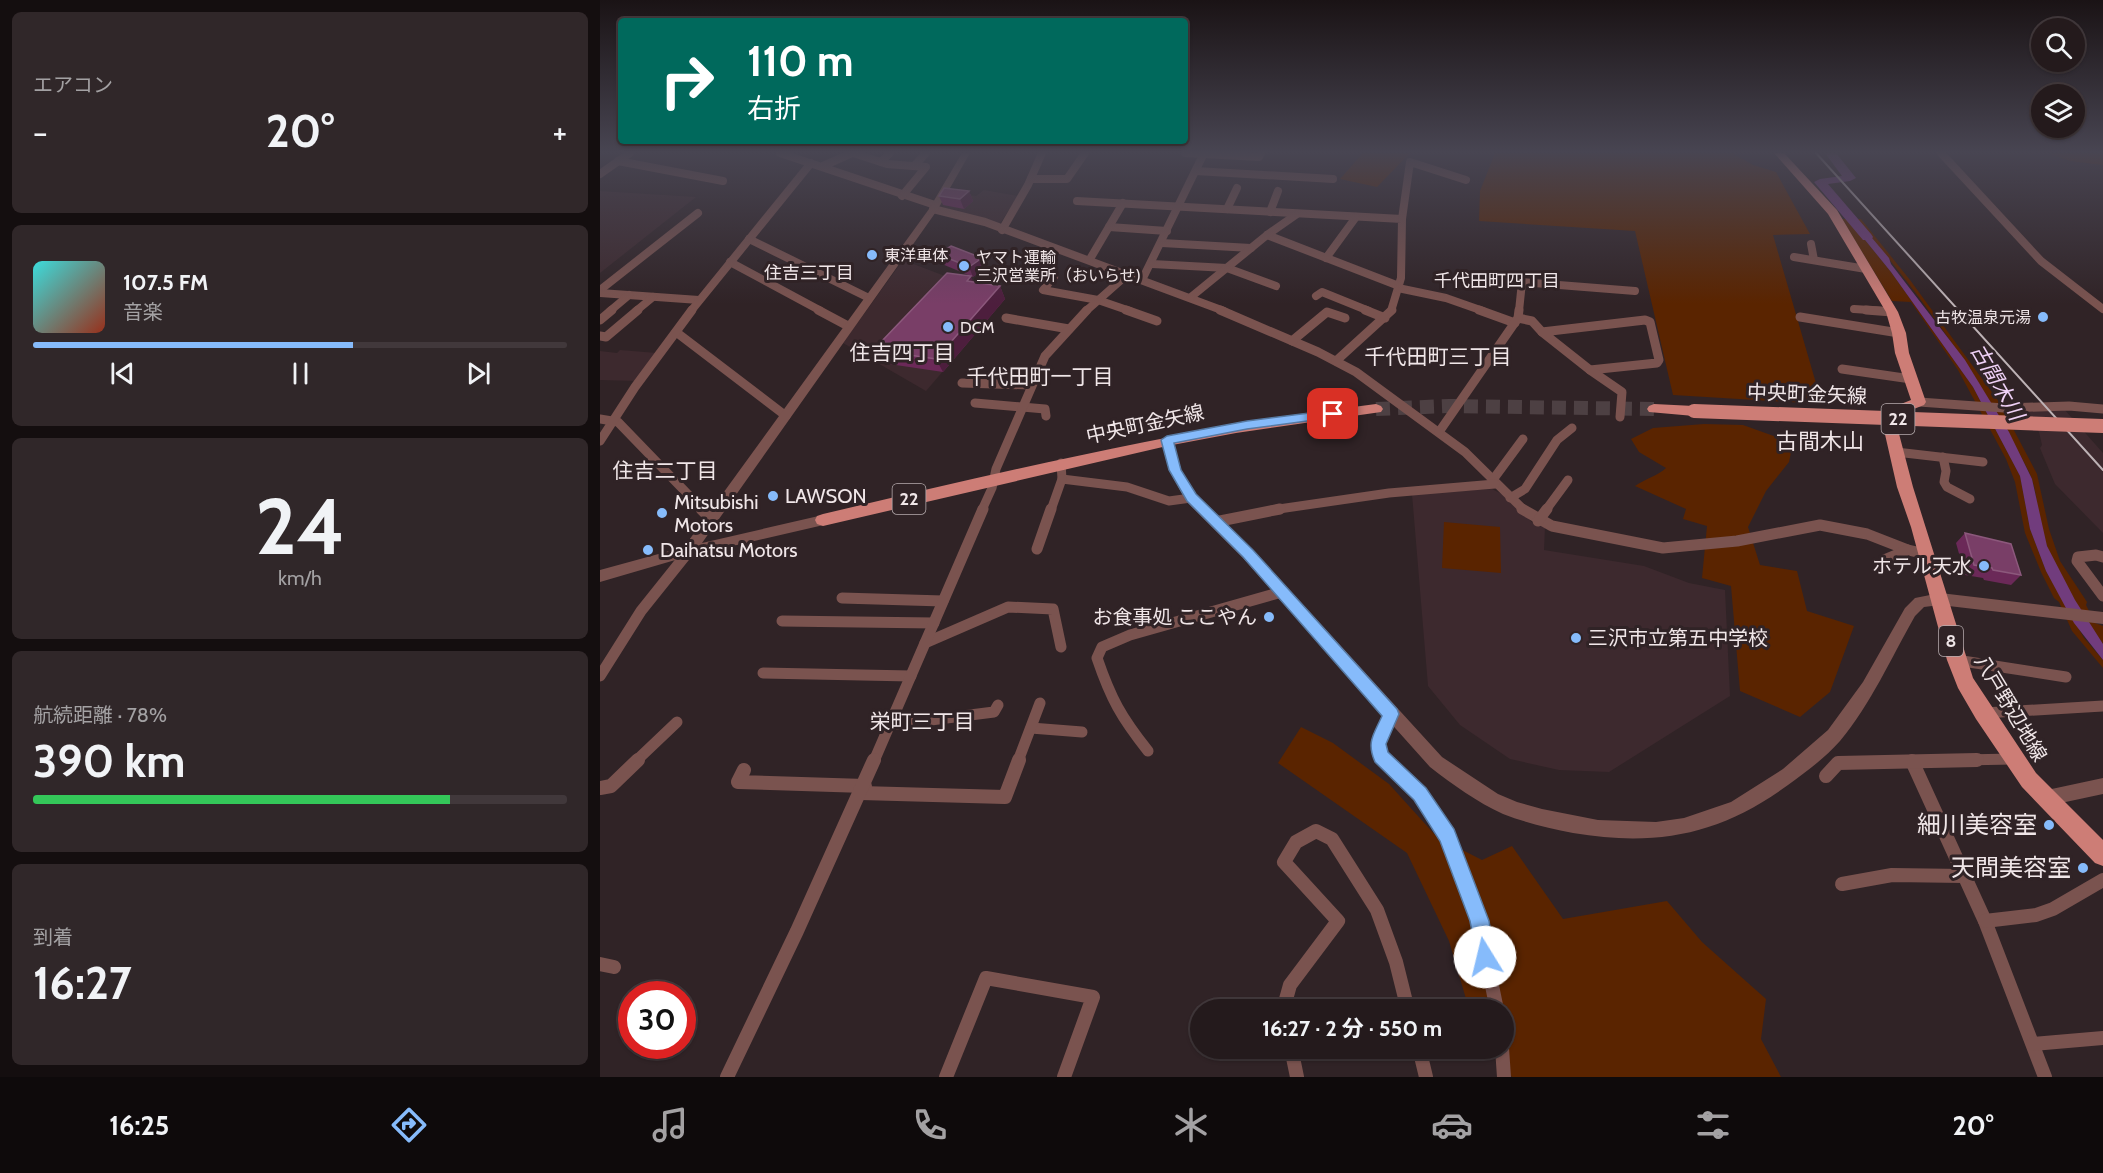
<!DOCTYPE html>
<html lang="ja">
<head>
<meta charset="utf-8">
<style>
  :root { --surface:#241a1c; --page:#302729; --text:#f1f3f6; --muted:#a3a1a3; --line:#41383b; --accent:#86bbfb }
  body { margin:0; font-family:Cabin,"Noto Sans JP",sans-serif; background:var(--page); color:var(--text); height:100vh; display:flex; flex-direction:column; font-size:22px; white-space:nowrap }
  * { box-sizing:border-box; margin:0 }
  p { font-size:20px; color:var(--muted) }
  .icon { flex:none; width:33px; height:33px; fill:none; stroke:currentColor; stroke-width:2; stroke-linecap:round; stroke-linejoin:round }
  .map { position:relative; flex:1; overflow:hidden }
  .panel { display:flex; flex-direction:column; gap:12px; padding:12px; background:#140e0f; width:600px }
  .panel>* { flex:none }
  .banner { position:absolute; left:18px; top:18px; width:570px; height:126px; border-radius:6px; box-shadow:0 2px 4px #0004,0 0 0 2px var(--line); background:#00695c; color:#fff; overflow:hidden }
  .controls { position:absolute; left:1431px; top:18px; display:grid; gap:12px }
  .controls a { display:grid; place-items:center; width:54px; height:54px; border-radius:50%; background:var(--surface); box-shadow:0 2px 4px #0004,0 0 0 2px var(--line); font-size:30px }
  .speed { position:absolute; left:18px; top:981px; display:flex; gap:12px; font-size:30px; font-weight:700; text-align:center }
  .speed>* { display:grid; place-content:center; width:78px; height:78px; border-radius:50%; background:var(--surface); box-shadow:0 2px 4px #0004,0 0 0 2px var(--line); line-height:1 }
  .speed .limit { border:9px solid #d22; background:#fff; color:#111 }
  .pin { position:absolute; display:grid; place-items:center; width:51px; height:51px; color:#fff; margin:-26px; border-radius:12px; box-shadow:0 3px 9px #0006 }
  .me { position:absolute; width:66px; margin:-33px; rotate:351deg; stroke-linejoin:round; filter:drop-shadow(0 0 4px #0008) }
  .turn { display:flex; align-items:center; gap:21px; height:126px; padding:0 30px; font-size:27px }
  .turn .icon { width:78px; height:78px; stroke-width:2.5 }
  .turn b { display:block; font-size:42px; line-height:51px }
  .big { font-size:45px; font-weight:700; line-height:1.1 }
  .panel .card { flex:1; display:flex; flex-direction:column; justify-content:center; gap:9px; min-width:0; padding:0 21px; border-radius:9px; background:var(--page) }
  .panel .dial { align-items:center; gap:0 }
  .dial b { font-size:78px; line-height:1 }
  .song { display:flex; align-items:center; gap:18px }
  .cover { width:72px; height:72px; border-radius:9px; background:linear-gradient(135deg,hsl(180 70% 55%),hsl(10 70% 35%)) }
  .played { height:6px; border-radius:3px; background:linear-gradient(90deg,var(--accent) 60%,var(--line) 60%) }
  .keys { display:flex; justify-content:space-around; direction:ltr }
  .heat { display:flex; justify-content:space-between; align-items:center; font-size:33px; direction:ltr }
  .charge { height:9px; border-radius:4px; background:linear-gradient(90deg,#34c759 78%,var(--line) 0) }
  .trip { position:absolute; left:590px; top:999px; width:324px; height:60px; border-radius:30px; background:var(--surface); box-shadow:0 2px 4px #0004,0 0 0 2px var(--line); font-weight:700; line-height:60px; text-align:center }
  .menu { display:flex; height:96px; justify-content:space-around; align-items:center; background:#0e0a0b; color:var(--muted) }
  .menu .icon { width:42px; height:42px }
  .menu .current { color:var(--accent) }
  .menu b { font-size:27px; color:var(--text) }
  main { display:flex; flex:1; min-height:0 }
  .map>svg:first-child { display:block }
</style>
</head>
<body>
<main>
<section class="panel">
<div class="card"><p>エアコン</p>
<div class="heat"><a>−</a><b class="big">20°</b><a>+</a></div>
</div>
<div class="card">
<div class="song"><i class="cover"></i><div><b>107.5 FM</b><p>音楽</p></div></div>
<div class="played"></div>
<div class="keys"><svg class="icon" aria-label="previous" viewBox="0 0 24 24"><path d="M18 5L8 12l10 7zM5 5v14"/></svg><svg class="icon" aria-label="pause" viewBox="0 0 24 24"><path d="M8 5v14M16 5v14"/></svg><svg class="icon" aria-label="next" viewBox="0 0 24 24"><path d="M6 5l10 7-10 7zM19 5v14"/></svg></div>
</div>
<div class="card dial"><b>24</b><p>km/h</p></div>
<div class="card"><p>航続距離 · 78%</p><b class="big">390 km</b><div class="charge"></div></div>
<div class="card"><p>到着</p><b class="big">16:27</b></div>
</section>
<div class="map">
<svg width="1503" height="1077" viewBox="0 0 1503 1077">
  <rect width="100%" height="100%" fill="#302326"/>
  <g fill="#3d292e">
    <polygon points="384,190 418,196 399,225 339,206 349,192 376,196"/>
    <polygon points="0,191 96,197 0,273"/>
    <polygon points="303,260 405,299 326,391 243,343"/>
    <polygon points="20,350 57,353 37,381 0,380 0,351 17,353"/>
    <polygon points="1464,409 1503,453 1503,533 1455,484 1440,448 1442,445 1439,432 1424,411"/>
    <polygon points="892,489 902,494 934,524 945,527 944,550 1044,566 1089,583 1125,590 1130,696 1009,772 959,770 910,759 860,725 828,686 812,494"/>
  </g>
  <g fill="#5a2400">
    <polygon points="763,153 810,153 777,187 740,179"/>
    <polygon points="895,153 1132,153 1153,165 1176,172 1210,234 1173,235 1222,404 1073,395 1035,231 879,221 880,191"/>
    <polygon points="1448,153 1503,153 1503,165 1470,161"/>
    <polygon points="1242,219 1248,219 1291,272 1373,387 1420,476 1430,529 1446,571 1484,638 1503,660 1503,668 1472,631 1459,602 1454,598 1441,572 1425,533 1415,482 1406,459 1358,370 1311,302 1292,301"/>
    <path d="M1256,219H1261L1310,280L1399,402L1437,474L1449,529L1460,561L1487,602L1486,605L1495,623L1503,626V644C1480,612 1451,566 1441,528C1436,508 1438,489 1428,470C1382,379 1322,297 1256,219Z"/>
    <path d="M1104,424L1143,425L1193,443L1189,462L1166,491L1148,527L1160,565L1197,571L1207,611L1254,626L1230,692L1200,717L1140,691L1131,586L1102,578L1107,526L1083,519L1086,509L1035,486C1045,479 1059,475 1066,468L1039,452L1031,439L1053,428Z"/>
    <polygon points="844,522 900,527 901,573 842,568"/>
    <polygon points="701,727 733,743 789,784 837,837 882,860 912,846 963,919 1067,901 1102,942 1166,999 1161,1039 1181,1077 912,1077 889,1049 903,1048 903,1010 869,1009 849,941 807,853 678,763"/>
  </g>
  <polygon fill="#713c7d" points="1248,219 1256,219 1289,258 1291,264 1365,360 1409,432 1432,479 1447,546 1475,600 1503,644 1503,660 1474,623 1446,571 1430,529 1420,476 1373,387 1291,272"/>
  <g fill="none" stroke-linecap="round" stroke-linejoin="round">
    <polygon fill="#713c7d" fill-rule="evenodd" points="1225,153 1236,153 1256,178 1250,181 1228,184 1271,234 1273,237 1271,240 1263,240 1214,182 1220,179 1242,176"/>
    <polyline stroke="#4d4043" stroke-width="14" stroke-dasharray="14 8" stroke-linecap="butt" points="776,409 849,406 1054,409"/>
    <g stroke="#7a534f" stroke-width="8">
      <polyline points="180,153 335,205"/>
      <polyline points="253,153 287,164 326,167 302,196"/>
      <polyline points="585,153 659,157 661,153"/>
      <polyline points="1341,153 1441,261 1503,309"/>
      <polyline points="18,161 123,181"/>
      <polyline points="281,162 290,153"/>
      <polyline points="315,165 326,153"/>
      <polyline points="223,166 252,153"/>
      <polyline points="596,171 733,179"/>
      <polyline points="0,174 30,153"/>
      <polyline points="431,179 467,179 485,153"/>
      <polyline points="477,201 802,219 801,278 791,311"/>
      <polyline points="333,209 385,222 624,311"/>
      <polyline points="627,209 637,188"/>
      <polyline points="670,212 678,191"/>
      <polyline points="802,219 810,162 866,180"/>
      <polyline points="509,227 567,231"/>
      <polyline points="402,230 428,185 442,153"/>
      <polyline points="667,235 799,286"/>
      <polyline points="149,239 269,298"/>
      <polyline points="562,243 651,248"/>
      <polyline points="1211,244 1214,260"/>
      <polyline points="1194,257 1266,269"/>
      <polyline points="726,258 756,217"/>
      <polyline points="490,259 523,203"/>
      <polyline points="130,262 221,311"/>
      <polyline points="552,264 627,268 676,286"/>
      <polyline points="454,277 443,290 498,300 530,311"/>
      <polyline points="543,278 604,153"/>
      <polyline points="798,288 846,298 883,311"/>
      <polyline points="0,290 98,213"/>
      <polyline points="0,293 99,300"/>
      <polyline points="716,296 722,292 769,311"/>
      <polyline points="591,297 667,235 697,214"/>
      <polyline points="1254,309 1285,311"/>
      <polyline points="10,311 29,295"/>
      <polyline points="36,311 53,297"/>
      <polyline points="91,311 211,163"/>
      <polyline points="486,311 529,273"/>
      <polyline points="919,311 922,282 1035,291"/>
    </g>
    <g stroke="#7a534f" stroke-width="9">
      <polyline points="218,310 248,326"/>
      <polyline points="526,310 557,321"/>
      <polyline points="620,310 718,352 756,372 865,452 924,510"/>
      <polyline points="765,310 785,318"/>
      <polyline points="879,310 915,323"/>
      <polyline points="1266,310 1292,312"/>
      <polyline points="1200,317 1299,333"/>
      <polyline points="406,318 469,329"/>
      <polyline points="918,318 932,321 942,332"/>
      <polyline points="0,320 12,310"/>
      <polygon points="1045,320 1050,322 1059,360 1057,363 990,370 942,332"/>
      <polyline points="76,332 186,416"/>
      <polyline points="0,336 6,337 38,310"/>
      <polyline points="692,341 727,312 745,318"/>
      <polyline points="736,361 792,310"/>
      <polyline points="1242,369 1311,379"/>
      <polyline points="990,370 1022,392 1020,417"/>
      <polyline points="362,383 431,385"/>
      <polyline points="1319,402 1404,408 1469,406 1503,409"/>
      <polyline points="375,403 445,409 446,416"/>
      <polyline points="0,419 18,422 103,510"/>
      <polyline points="839,432 918,318 919,310"/>
      <polyline points="0,441 35,387 92,310"/>
      <polyline points="1296,452 1383,462"/>
      <polyline points="1343,457 1346,471 1344,482 1347,487 1370,499"/>
      <polyline points="461,463 462,479 527,487 569,501 591,498"/>
      <polyline points="892,481 923,439"/>
      <polyline points="910,498 925,489 957,440 972,428"/>
      <polyline points="382,510 392,488 396,469 445,356 487,310"/>
      <polyline points="451,510 462,479"/>
      <polyline points="672,510 789,493 895,484"/>
      <polyline points="946,510 968,480"/>
    </g>
    <g stroke="#7a534f" stroke-width="11">
      <polyline points="101,509 112,520"/>
      <polyline points="922,509 952,526 1063,548 1137,541 1220,525 1267,534 1308,550 1326,554"/>
      <polyline points="938,521 947,509"/>
      <polyline points="615,522 680,509"/>
      <polyline points="437,549 451,509"/>
      <polyline points="1503,557 1496,555 1478,557 1477,561 1503,596"/>
      <polyline points="1284,560 1308,550"/>
      <polyline points="242,598 343,601"/>
      <polyline points="182,621 334,623"/>
      <polyline points="325,643 408,607 453,609 461,647"/>
      <polyline points="1356,660 1466,677"/>
      <polyline points="163,673 311,676"/>
      <polyline points="0,676 41,611 89,551"/>
      <polyline points="1384,713 1503,706"/>
      <polyline points="291,725 394,712 398,705"/>
      <polyline points="431,728 482,732"/>
      <path d="M548,751C521,717 511,699 497,658L502,647L530,635L682,592"/>
      <polyline points="36,761 77,722"/>
      <polyline points="274,761 383,509"/>
      <polyline points="418,761 440,703"/>
      <polyline points="786,761 781,756 777,744 791,714"/>
      <polyline points="1311,761 1413,759"/>
    </g>
    <g stroke="#7a534f" stroke-width="14">
      <path d="M785,760C797,771 811,782 821,795C867,857 882,936 897,1010"/>
      <polyline points="1312,761 1385,921 1445,1077"/>
      <polyline points="144,770 138,782 265,786"/>
      <polyline points="1226,776 1238,763 1377,760"/>
      <polyline points="0,788 11,786 38,760"/>
      <polyline points="261,793 405,797 419,760"/>
      <polyline points="1242,884 1292,875 1364,876"/>
      <polyline points="1385,921 1436,915 1453,909 1503,880"/>
      <polyline points="0,964 14,967"/>
      <polyline points="683,1010 690,985 738,921 684,862 696,842 716,831 732,839 777,910 796,962 808,1010"/>
      <polyline points="1433,1044 1503,1038"/>
      <polyline points="691,1048 697,1077"/>
      <polyline points="819,1048 826,1077"/>
      <polyline points="902,1048 904,1077"/>
      <polyline points="127,1077 197,931 274,760"/>
      <polyline points="346,1077 386,978 493,997 464,1077"/>
    </g>
    <g fill="#7a534f" fill-rule="evenodd">
      <polygon points="362,153 370,153 338,209 102,543 223,515 230,520 228,524 89,556 0,582 0,570 84,547 329,209"/>
      <path d="M567,436L573,440L581,470L596,495L653,550L842,757L898,794L917,802L942,809L998,820L1056,822L1084,818L1131,802L1183,769L1228,730L1263,682L1305,608L1315,598L1340,593L1503,612V624L1340,605L1324,607L1315,616C1291,658 1271,704 1240,741C1225,758 1206,772 1188,785C1120,835 1056,847 973,833C949,828 926,823 903,814C877,802 853,785 830,767L643,558L586,501L569,470L561,440Z"/>
      <polygon points="1503,778 1503,794 1447,806 1441,804 1438,798 1441,792 1447,790"/>
    </g>
    <g fill="#cd7d76" fill-rule="evenodd">
      <polygon points="1174,153 1184,153 1237,210 1298,312 1306,333 1309,353 1326,402 1324,405 1301,414 1298,430 1313,487 1373,678 1436,773 1503,840 1503,866 1495,863 1422,787 1376,719 1358,688 1347,660 1311,527 1297,487 1284,430 1287,412 1291,408 1311,400 1295,353 1292,333 1286,312 1228,214"/>
      <path d="M776,404L781,406L783,409L781,412L636,433L567,446L223,526L217,524L215,520L217,516L223,514C406,471 589,427 776,404Z"/>
      <polygon points="1054,404 1094,406 1101,411 1094,416 1049,412 1047,409 1049,406"/>
    </g>
    <polyline stroke="#bdb2b5" stroke-width="2" points="1216,153 1503,470"/>
    <polyline stroke="#cd7d76" stroke-width="14" points="1094,411 1503,426"/>
  </g>
  <g fill="#6b2958">
    <polygon points="369,191 373,201 364,209 343,205 339,196"/>
    <polygon points="338,254 385,268 373,277 342,264"/>
    <polygon points="373,282 400,286 405,299 343,372 289,364 281,351 284,348 281,342"/>
    <polygon points="1365,533 1421,575 1411,585 1384,580 1383,578 1365,575 1356,543"/>
  </g>
  <g fill="#4d1e3d">
    <polygon points="369,191 373,201 364,209 360,199"/>
    <polygon points="382,258 385,268 373,277 369,267"/>
    <polygon points="371,276 376,289 367,281"/>
    <polygon points="400,286 405,299 343,372 336,359"/>
  </g>
  <g fill="#793e67" stroke="#8c587c" stroke-width="1.5">
    <polygon points="344,188 369,191 360,199 339,196"/>
    <polygon points="351,246 382,258 369,267 338,254"/>
    <polygon points="347,273 371,276 367,281 400,286 336,359 281,351 289,343 281,342"/>
    <polygon points="1365,533 1411,544 1421,575 1393,570 1392,568 1374,565"/>
  </g>
  <linearGradient id="sky" x2="0" y2="1"><stop stop-color="#1a1315"/><stop offset="0.5" stop-color="#484552"/><stop offset="1" stop-color="#484552" stop-opacity="0"/></linearGradient>
  <rect width="1503" height="304" fill="url(#sky)"/>
  <path fill="#86bbfb" stroke="#577aa3" stroke-width="1.5" d="M733,410L737,411V417L647,429L574,443L581,470L596,494L653,550L797,709L799,714L786,744L788,752L826,788L854,829L889,921L895,957L892,964L885,967L878,964L870,921L840,841L814,800L775,762C766,742 774,734 782,716L643,557L587,501L569,470L561,440L567,436L647,421Z"/>
  <g fill="#86bbfb" stroke="#302326" stroke-width="2">
    <circle cx="272" cy="255" r="6"/>
    <circle cx="364" cy="266" r="6"/>
    <circle cx="1443" cy="317" r="6"/>
    <circle cx="348" cy="327" r="6"/>
    <circle cx="173" cy="496" r="6"/>
    <circle cx="62" cy="513" r="6"/>
    <circle cx="48" cy="550" r="6"/>
    <circle cx="1384" cy="566" r="6"/>
    <circle cx="669" cy="617" r="6"/>
    <circle cx="976" cy="638" r="6"/>
    <circle cx="1449" cy="825" r="6"/>
    <circle cx="1483" cy="868" r="6"/>
  </g>
  <g text-anchor="middle" stroke-width="6" stroke-linejoin="round" paint-order="stroke">
    <g font-size="16" fill="#f0e6e8" stroke="#302326" text-anchor="start">
      <text x="284" y="261">東洋車体</text>
      <text x="376" y="263">ヤマト運輸<tspan x="376" dy="18">三沢営業所（おいらせ)</tspan></text>
      <text x="1431" y="323" text-anchor="end">古牧温泉元湯</text>
      <text x="360" y="333">DCM</text>
    </g>
    <g font-size="18" fill="#f0e6e8" stroke="#302326">
      <text x="209" y="279">住吉三丁目</text>
      <text x="897" y="287">千代田町四丁目</text>
    </g>
    <g fill="#302326" stroke="#b6acae" stroke-width="1.5">
      <rect x="1281.5" y="404" width="33" height="30" rx="4.5"/>
      <rect x="292.5" y="484" width="33" height="30" rx="4.5"/>
      <rect x="1339" y="626" width="24" height="30" rx="4.5"/>
    </g>
    <g font-size="18" font-weight="bold" fill="#f0e6e8">
      <text x="1298" y="425">22</text>
      <text x="309" y="505">22</text>
      <text x="1351" y="647">8</text>
    </g>
    <g font-size="20" fill="#f0e6e8" stroke="#302326">
      <text transform="translate(1207 394) rotate(2)" y="7">中央町金矢線</text>
      <text transform="translate(545 424) rotate(-12)" y="7">中央町金矢線</text>
      <text transform="translate(1411 708) rotate(59)" y="7">八戸野辺地線</text>
    </g>
    <g font-size="20" fill="#f0e6e8" stroke="#302326" text-anchor="start">
      <text x="185" y="503">LAWSON</text>
      <text x="74" y="509">Mitsubishi<tspan x="74" dy="23">Motors</tspan></text>
      <text x="60" y="557">Daihatsu Motors</text>
      <text x="1372" y="573" text-anchor="end">ホテル天水</text>
      <text x="657" y="624" text-anchor="end">お食事処 ここやん</text>
      <text x="988" y="645">三沢市立第五中学校</text>
    </g>
    <g font-size="21" fill="#f0e6e8" stroke="#302326">
      <text x="302" y="360">住吉四丁目</text>
      <text x="838" y="364">千代田町三丁目</text>
      <text x="440" y="384">千代田町一丁目</text>
      <text x="65" y="478">住吉二丁目</text>
      <text x="322" y="729">栄町三丁目</text>
    </g>
    <g font-size="21" font-style="italic" fill="#f0d2f7" stroke="#302326">
      <text transform="translate(1397 382) rotate(60)" y="7">古間木川</text>
    </g>
    <g font-size="22" fill="#f0e6e8" stroke="#302326">
      <text x="1220" y="449">古間木山</text>
    </g>
    <g font-size="24" fill="#f0e6e8" stroke="#302326" text-anchor="end">
      <text x="1437" y="833">細川美容室</text>
      <text x="1471" y="876">天間美容室</text>
    </g>
  </g>
</svg>
<div class="controls">
<a><svg class="icon" aria-label="search" viewBox="0 0 24 24"><circle cx="10" cy="10" r="6"/><path d="M15 15l6 6"/></svg></a>
<a><svg class="icon" aria-label="layers" viewBox="0 0 24 24"><path d="M12 4l9 5-9 5-9-5zM3 14l9 5 9-5"/></svg></a>
</div>
<div class="speed"><div class="limit">30</div></div>
<div class="pin" style="left:733px;top:414px;background:#d93025"><svg class="icon" aria-label="arrive" viewBox="0 0 24 24"><path d="M6 21V4h12l-3 4 3 4H6"/></svg></div>
<svg class="me" style="left:885px;top:957px" viewBox="-20 -20 40 40"><circle r="19" fill="#fff"/><path d="M0-13L10 11 0 6-10 11z" fill="#86bbfb"/></svg>
<div class="trip">16:27 · 2 分 · 550 m</div>
<div class="banner">
<div class="turn"><svg class="icon" aria-label="right" viewBox="0 0 24 24"><path d="M7 20v-9h11M14 6l5 5-5 5"/></svg><div><b>110 m</b>右折</div></div>
</div>
</div>
</main>
<nav class="menu">
<b>16:25</b>
<svg class="icon current" aria-label="directions" viewBox="0 0 24 24"><path d="M12 3l9 9-9 9-9-9zM9 14v-3h6M13 9l2 2-2 2"/></svg>
<svg class="icon" aria-label="music" viewBox="0 0 24 24"><path d="M9 18V5l10-2v13"/><circle cx="6" cy="18" r="3"/><circle cx="16" cy="16" r="3"/></svg>
<svg class="icon" aria-label="phone" viewBox="0 0 24 24"><path d="M5 4h4l2 5-3 2q2 4 5 5l2-3 5 2v4C11 20 4 13 5 4z"/></svg>
<svg class="icon" aria-label="climate" viewBox="0 0 24 24"><path d="M12 3v18M4 7l16 10M4 17L20 7"/></svg>
<svg class="icon" aria-label="car" viewBox="0 0 24 24"><path d="M5 17H2v-5l4-1 3-4h7l3 4 3 1v5h-3M9 17h6M6 11h13"/><circle cx="7" cy="17" r="2"/><circle cx="17" cy="17" r="2"/></svg>
<svg class="icon" aria-label="filters" viewBox="0 0 24 24"><path d="M4 7h16M4 17h16"/><circle cx="9" cy="7" r="2"/><circle cx="15" cy="17" r="2"/></svg>
<b>20°</b>
</nav>
</body>
</html>
